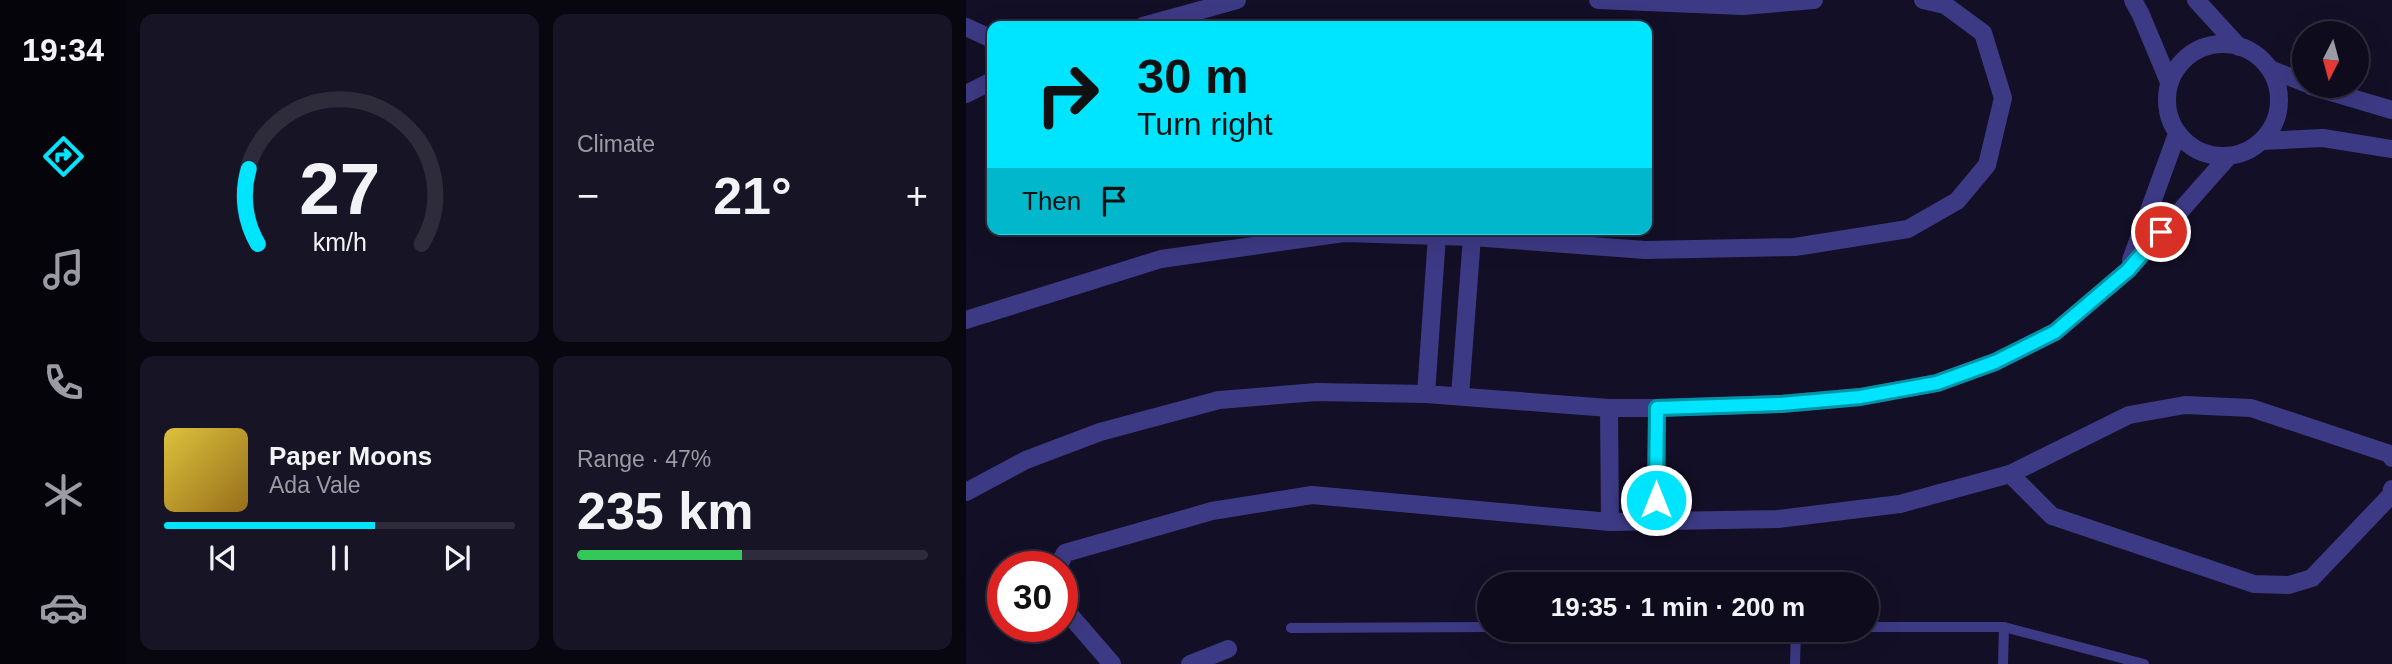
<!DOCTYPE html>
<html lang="en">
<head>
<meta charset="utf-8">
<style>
  :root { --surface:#0e0b1c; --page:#171425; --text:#f1f3f6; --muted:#9b9ba3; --line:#2e2b3b; --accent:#00e5ff }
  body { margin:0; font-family:Helvetica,sans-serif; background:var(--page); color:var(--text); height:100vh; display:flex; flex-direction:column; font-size:26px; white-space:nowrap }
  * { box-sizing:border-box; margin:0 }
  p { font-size:23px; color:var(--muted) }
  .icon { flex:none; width:38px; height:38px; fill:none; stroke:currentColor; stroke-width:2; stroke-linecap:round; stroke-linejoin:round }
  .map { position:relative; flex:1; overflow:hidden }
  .drawer { display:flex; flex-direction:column; gap:14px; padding:14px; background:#08060f; width:840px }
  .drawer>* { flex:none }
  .banner { position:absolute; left:21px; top:21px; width:665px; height:214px; border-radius:14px; box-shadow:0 7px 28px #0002,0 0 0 2px var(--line); background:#00e5ff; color:#111; overflow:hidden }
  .needle { width:46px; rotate:186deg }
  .buttons { position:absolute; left:1326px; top:21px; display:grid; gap:14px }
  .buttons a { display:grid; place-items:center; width:77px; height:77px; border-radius:50%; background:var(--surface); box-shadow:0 7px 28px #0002,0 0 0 2px var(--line); font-size:35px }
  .speed { position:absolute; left:21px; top:551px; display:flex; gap:14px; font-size:35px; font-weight:700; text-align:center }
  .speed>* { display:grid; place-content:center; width:91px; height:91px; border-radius:50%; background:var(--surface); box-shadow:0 7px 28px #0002,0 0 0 2px var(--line); line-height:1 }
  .speed .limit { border:10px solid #d22; background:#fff; color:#111 }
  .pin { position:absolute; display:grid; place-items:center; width:60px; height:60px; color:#fff; margin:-30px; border:4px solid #fff; border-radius:50%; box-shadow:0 2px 7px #0007 }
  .me { position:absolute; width:77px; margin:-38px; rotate:0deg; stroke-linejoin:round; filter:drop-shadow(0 0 5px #0008) }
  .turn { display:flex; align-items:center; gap:24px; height:147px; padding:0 35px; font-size:32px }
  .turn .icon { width:91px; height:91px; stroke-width:2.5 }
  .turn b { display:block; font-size:49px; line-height:60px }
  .then { display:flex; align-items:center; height:66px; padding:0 35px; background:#0003; gap:14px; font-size:26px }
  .big { font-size:52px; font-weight:700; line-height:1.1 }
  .drawer .widget { flex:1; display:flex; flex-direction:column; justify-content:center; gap:10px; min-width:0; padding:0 24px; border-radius:14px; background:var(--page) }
  .drawer .dial { align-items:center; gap:0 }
  .dial svg { height:182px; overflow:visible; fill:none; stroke:var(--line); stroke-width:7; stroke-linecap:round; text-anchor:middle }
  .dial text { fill:var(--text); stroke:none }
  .song { display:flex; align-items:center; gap:21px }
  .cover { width:84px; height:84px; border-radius:10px; background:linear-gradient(135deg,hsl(50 70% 55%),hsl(40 70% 35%)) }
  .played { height:7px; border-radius:4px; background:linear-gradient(90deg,var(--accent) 60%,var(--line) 60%) }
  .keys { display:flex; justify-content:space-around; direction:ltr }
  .heat { display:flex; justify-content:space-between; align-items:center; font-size:38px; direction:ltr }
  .charge { height:10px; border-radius:5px; background:linear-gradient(90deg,#34c759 47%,var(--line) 0) }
  .drawer .tiles { flex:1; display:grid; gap:14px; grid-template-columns:repeat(2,1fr) }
  .trip { position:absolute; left:511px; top:572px; width:402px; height:70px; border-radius:35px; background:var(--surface); box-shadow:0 7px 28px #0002,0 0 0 2px var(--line); font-weight:700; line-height:70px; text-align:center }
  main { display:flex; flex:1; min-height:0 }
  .tabs { display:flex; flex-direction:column; width:126px; justify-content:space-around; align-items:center; background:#06040b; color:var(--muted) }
  .tabs .icon { width:49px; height:49px }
  .tabs .selected { color:var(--accent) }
  .tabs b { font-size:32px; color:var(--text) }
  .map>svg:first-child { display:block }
</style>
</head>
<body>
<main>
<nav class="tabs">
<b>19:34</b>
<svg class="icon selected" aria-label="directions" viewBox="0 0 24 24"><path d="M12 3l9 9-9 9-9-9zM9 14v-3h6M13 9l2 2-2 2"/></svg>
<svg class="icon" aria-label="music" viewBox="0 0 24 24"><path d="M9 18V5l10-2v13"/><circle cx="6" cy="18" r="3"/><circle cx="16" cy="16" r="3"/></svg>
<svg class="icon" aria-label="phone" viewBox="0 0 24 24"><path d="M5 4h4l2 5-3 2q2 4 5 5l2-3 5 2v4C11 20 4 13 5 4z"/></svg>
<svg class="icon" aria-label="climate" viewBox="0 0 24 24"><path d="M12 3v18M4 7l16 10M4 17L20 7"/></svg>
<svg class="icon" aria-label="car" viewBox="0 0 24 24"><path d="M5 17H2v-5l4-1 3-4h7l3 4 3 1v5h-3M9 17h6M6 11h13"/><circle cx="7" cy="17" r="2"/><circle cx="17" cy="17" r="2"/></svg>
</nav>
<section class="drawer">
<div class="tiles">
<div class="widget dial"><svg viewBox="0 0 100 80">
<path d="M14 69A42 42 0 1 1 86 69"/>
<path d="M14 69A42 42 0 0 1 10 36" stroke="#00e5ff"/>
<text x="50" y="56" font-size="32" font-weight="700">27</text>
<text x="50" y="72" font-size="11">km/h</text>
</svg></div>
<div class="widget"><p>Climate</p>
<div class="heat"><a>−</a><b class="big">21°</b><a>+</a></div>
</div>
<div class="widget">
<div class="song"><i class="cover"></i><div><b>Paper Moons</b><p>Ada Vale</p></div></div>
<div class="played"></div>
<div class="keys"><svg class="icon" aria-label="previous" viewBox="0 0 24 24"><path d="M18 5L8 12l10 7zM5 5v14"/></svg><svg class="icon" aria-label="pause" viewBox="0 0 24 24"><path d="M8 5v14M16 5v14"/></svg><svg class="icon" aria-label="next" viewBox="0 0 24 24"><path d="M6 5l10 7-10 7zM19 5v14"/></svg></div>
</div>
<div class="widget"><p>Range · 47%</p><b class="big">235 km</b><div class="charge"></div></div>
</div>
</section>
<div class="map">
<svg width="1426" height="664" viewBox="0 0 1426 664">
  <rect width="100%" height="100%" fill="#130f26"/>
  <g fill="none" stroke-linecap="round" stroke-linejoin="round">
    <g stroke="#3d3a85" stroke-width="10">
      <polyline points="901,627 1038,627 1178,664"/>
      <polyline points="325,628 523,627"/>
      <polyline points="829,664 830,630"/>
      <polyline points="1037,664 1038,627"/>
    </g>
    <g stroke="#3d3a85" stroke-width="18">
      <polyline points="632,0 777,6 848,0"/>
      <polyline points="1167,0 1175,15 1203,82"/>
      <polyline points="1230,0 1273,47"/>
      <polyline points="177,26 271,0"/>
      <polyline points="0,27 26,39"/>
      <circle cx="1257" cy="100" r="56"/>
      <polyline points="1304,69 1339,83"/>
      <polyline points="1345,86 1426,110"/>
      <polyline points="0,94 26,81"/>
      <polyline points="1296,141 1357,138 1426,149"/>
      <polyline points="1165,260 1211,134"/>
      <polyline points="0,320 195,259 378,233 506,237 679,250 829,247 942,229 991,201 1021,165 1037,98 1017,33 979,5 957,0"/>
      <polyline points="460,394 471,236"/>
      <polyline points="494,396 506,237"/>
      <polyline points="643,408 644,522"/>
      <polyline points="1044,474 1086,516 1288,584 1323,585 1346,578 1425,495 1426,489"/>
      <polyline points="0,492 60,460 134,432 253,400 351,392 460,394 643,408 691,408 815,404 894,397 971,383 1029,362 1089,332 1162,270 1262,157"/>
      <polyline points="690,523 691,408"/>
      <polyline points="92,567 99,553 246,511 346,495 644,522 812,519 934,504 1044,474 1163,415 1219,405 1285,408 1424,454 1426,458"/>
      <polyline points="96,606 146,664"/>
      <polyline points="224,664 262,649"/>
    </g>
  </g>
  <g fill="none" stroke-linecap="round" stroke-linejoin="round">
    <defs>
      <polyline id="route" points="690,500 691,408 815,404 894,397 971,383 1029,362 1089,332 1162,270 1195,232"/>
    </defs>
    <use href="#route" stroke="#0095a6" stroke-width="18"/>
    <use href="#route" stroke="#00e5ff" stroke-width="12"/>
  </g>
</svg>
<div class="buttons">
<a><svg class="needle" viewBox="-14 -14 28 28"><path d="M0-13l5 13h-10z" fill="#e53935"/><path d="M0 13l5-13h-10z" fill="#9b9ba3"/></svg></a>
</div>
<div class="speed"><div class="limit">30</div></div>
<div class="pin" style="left:1195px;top:232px;background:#d93025"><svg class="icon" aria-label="arrive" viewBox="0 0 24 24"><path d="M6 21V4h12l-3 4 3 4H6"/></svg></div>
<svg class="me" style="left:690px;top:500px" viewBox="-20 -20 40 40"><circle r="17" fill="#00e5ff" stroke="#fff" stroke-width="3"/><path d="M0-11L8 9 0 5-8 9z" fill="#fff"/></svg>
<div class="trip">19:35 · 1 min · 200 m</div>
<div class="banner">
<div class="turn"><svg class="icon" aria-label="right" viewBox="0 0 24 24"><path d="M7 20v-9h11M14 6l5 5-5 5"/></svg><div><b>30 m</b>Turn right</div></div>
<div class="then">Then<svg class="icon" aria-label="arrive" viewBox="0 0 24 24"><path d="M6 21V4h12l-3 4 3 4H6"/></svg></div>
</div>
</div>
</main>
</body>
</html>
